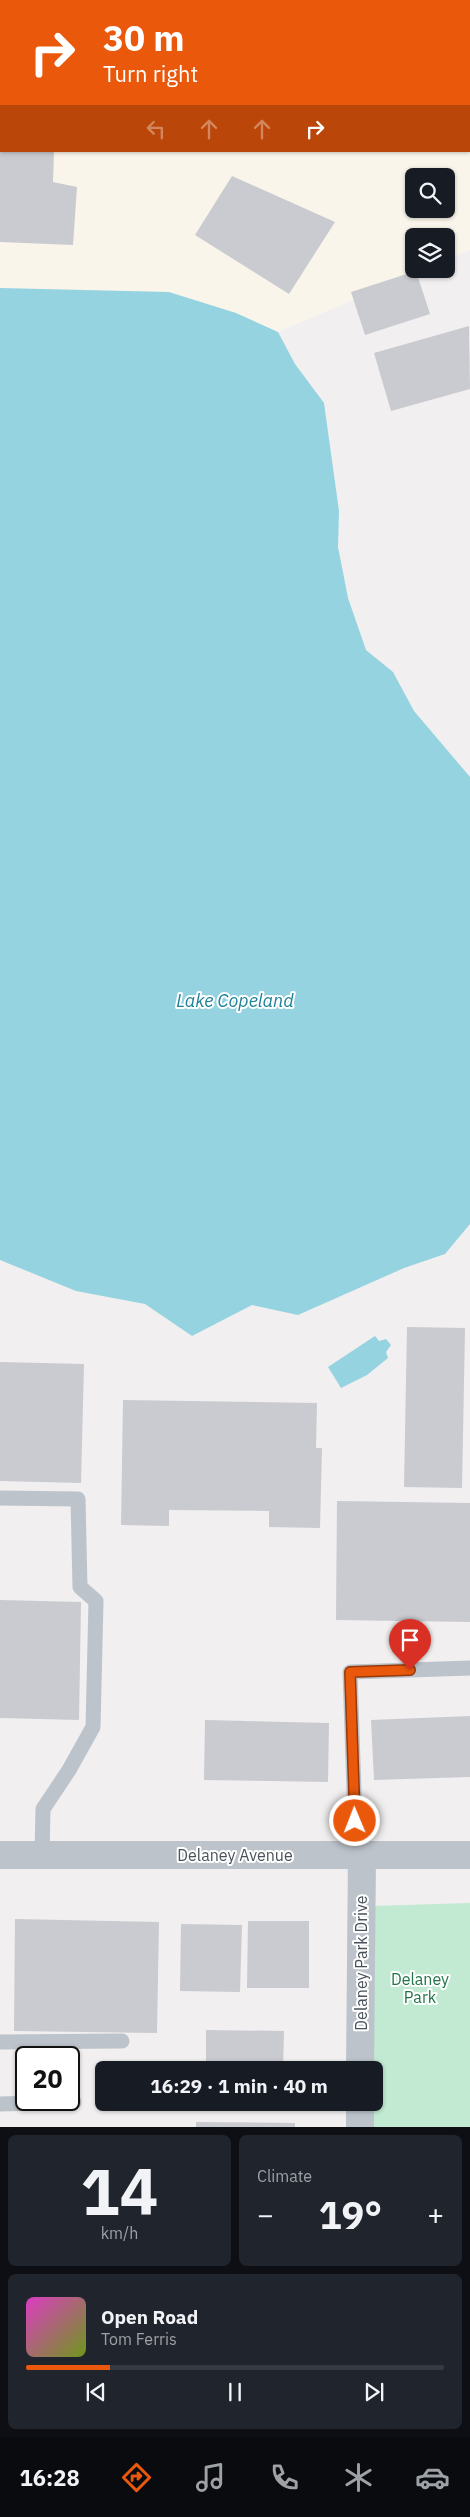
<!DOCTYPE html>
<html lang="en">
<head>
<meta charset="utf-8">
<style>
  :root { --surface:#171b24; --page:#20242c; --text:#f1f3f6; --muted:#9ea1a6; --line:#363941; --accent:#ea580c }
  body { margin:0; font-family:"IBM Plex Sans",sans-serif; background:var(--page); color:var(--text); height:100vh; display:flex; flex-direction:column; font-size:19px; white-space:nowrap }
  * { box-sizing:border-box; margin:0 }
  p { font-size:16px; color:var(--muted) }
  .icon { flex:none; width:28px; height:28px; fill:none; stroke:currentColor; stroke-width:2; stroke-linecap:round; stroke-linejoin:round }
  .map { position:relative; height:2127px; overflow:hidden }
  .details { display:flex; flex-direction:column; gap:8px; padding:8px; background:#0d0f14; flex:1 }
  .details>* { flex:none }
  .top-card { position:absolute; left:0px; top:0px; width:470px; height:152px; box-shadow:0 1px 4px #0004; background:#ea580c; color:#fff; overflow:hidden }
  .controls { position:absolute; left:405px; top:168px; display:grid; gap:10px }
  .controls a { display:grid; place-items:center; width:50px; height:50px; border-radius:8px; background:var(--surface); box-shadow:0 1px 4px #0004; font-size:25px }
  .speed { position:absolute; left:15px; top:2046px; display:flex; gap:10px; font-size:25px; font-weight:700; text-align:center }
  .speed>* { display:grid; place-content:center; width:65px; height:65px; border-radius:50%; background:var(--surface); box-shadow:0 1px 4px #0004; line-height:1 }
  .speed .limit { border:2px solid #111; border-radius:8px; background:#fff; color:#111 }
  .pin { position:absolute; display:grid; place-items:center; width:42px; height:42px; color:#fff; margin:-51px -21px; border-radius:50% 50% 50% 0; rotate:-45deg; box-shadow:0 0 5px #0007 }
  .pin .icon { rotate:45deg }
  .me { position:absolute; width:55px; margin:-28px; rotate:359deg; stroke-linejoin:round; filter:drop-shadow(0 0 4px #0008) }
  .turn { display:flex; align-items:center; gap:18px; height:105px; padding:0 20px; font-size:22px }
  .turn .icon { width:65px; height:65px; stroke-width:2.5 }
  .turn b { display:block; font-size:35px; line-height:42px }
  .lanes { display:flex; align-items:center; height:48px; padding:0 20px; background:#0003; justify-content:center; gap:25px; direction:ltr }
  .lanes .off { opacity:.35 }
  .big { font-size:38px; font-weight:700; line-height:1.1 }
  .details .tile { flex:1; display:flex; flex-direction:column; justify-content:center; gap:8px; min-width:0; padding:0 18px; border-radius:8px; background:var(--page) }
  .details .dial { align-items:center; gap:0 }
  .dial b { font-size:65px; line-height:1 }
  .song { display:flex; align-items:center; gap:15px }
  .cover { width:60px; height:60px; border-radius:8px; background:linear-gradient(135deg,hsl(310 70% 55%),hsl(80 70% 35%)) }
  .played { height:5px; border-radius:2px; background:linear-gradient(90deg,var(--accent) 20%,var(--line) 20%) }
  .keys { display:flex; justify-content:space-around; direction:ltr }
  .heat { display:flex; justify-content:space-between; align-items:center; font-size:28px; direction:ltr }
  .details .tiles { flex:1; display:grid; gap:8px; grid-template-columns:1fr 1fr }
  .tile:last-child { grid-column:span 2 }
  .trip { position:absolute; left:95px; top:2061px; width:288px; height:50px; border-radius:8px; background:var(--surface); box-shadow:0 1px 4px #0004; font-weight:700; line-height:50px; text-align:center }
  .menu { display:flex; height:80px; justify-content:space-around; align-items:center; background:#090b0e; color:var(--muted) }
  .menu .icon { width:35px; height:35px }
  .menu .selected { color:var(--accent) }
  .menu b { font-size:22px; color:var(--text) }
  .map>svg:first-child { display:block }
</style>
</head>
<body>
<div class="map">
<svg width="470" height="2127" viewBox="0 0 470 2127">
  <rect width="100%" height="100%" fill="#f1efef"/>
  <path fill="#faf5ea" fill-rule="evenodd" d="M0,120L1,151H469L470,122V250L446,260V236H414V269H426L278,332L236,313L80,290L0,288ZM414,176H446V209H414Z"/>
  <polygon fill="#f8e3e2" points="0,0 91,0 1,1 1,12"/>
  <polygon fill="#c2e9d1" points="470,1903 470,2127 370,2127 374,2102 371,1906"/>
  <g fill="#95d3e1">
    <polygon points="0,288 169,292 236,313 278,332 295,364 324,403 339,511 338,547 348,598 366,650 393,672 414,711 470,777 470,1224 445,1254 404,1268 298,1315 252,1305 192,1336 145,1304 76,1291 0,1260"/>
    <polygon points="375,1336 379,1341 386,1339 391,1345 386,1352 388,1358 367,1375 341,1388 328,1367"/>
  </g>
  <g fill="#c9cbd1">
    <polygon points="0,151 54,151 53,182 77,187 73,245 0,242"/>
    <polygon points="232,176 335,222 289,294 195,235"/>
    <polygon points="416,271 430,314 365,335 351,292"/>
    <polygon points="469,326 470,389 391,411 374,353"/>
    <polygon points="407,1327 465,1328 462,1488 404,1487"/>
    <polygon points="0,1362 84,1364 81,1483 0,1481"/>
    <polygon points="123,1400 317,1403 316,1448 322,1448 320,1528 269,1527 269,1511 169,1510 169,1526 121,1525"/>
    <polygon points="337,1501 470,1503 470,1622 336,1620"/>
    <polygon points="0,1600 81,1602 79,1720 0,1718"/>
    <polygon points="470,1716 470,1777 374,1780 371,1720"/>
    <polygon points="205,1720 329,1723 328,1782 204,1780"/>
    <polygon points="15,1919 159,1922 157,2033 14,2031"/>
    <polygon points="248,1921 309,1921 309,1988 247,1988"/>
    <polygon points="181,1924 242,1925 240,1992 180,1991"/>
    <polygon points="206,2030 284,2031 283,2070 206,2070"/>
    <polygon points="248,2102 283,2102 283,2105 248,2104"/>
    <polygon points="196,2122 295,2123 295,2127 196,2127"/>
  </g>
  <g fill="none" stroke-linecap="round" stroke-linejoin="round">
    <g stroke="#bcc3ca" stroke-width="15">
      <polyline points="0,1498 78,1499 80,1587 96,1601 93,1727 69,1770 43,1809 42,1855"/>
      <polyline points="362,1855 355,1821 350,1672 470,1668"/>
      <polyline points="0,2042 122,2041"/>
      <polyline points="0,2104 74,2102"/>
    </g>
    <g stroke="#bcc3ca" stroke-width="28">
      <polyline points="360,2070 362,1855"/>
      <polyline points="360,2127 360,2102"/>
    </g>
    <g stroke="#bcc3ca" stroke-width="28">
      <polyline points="157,1 157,0"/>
      <polyline points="0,1855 470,1855"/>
    </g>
    <g stroke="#b2bfca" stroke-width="28">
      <polyline points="0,68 1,68"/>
      <polyline points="469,71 470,71"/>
    </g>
  </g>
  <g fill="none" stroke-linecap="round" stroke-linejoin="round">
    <defs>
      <polyline id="route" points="355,1821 350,1672 410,1670"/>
    </defs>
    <use href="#route" stroke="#983908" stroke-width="12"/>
    <use href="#route" stroke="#ea580c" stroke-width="9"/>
  </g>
  <g text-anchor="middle" stroke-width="4" stroke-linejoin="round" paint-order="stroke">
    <g font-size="16" fill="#49525a" stroke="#fff">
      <text x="235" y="1861">Delaney Avenue</text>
      <text transform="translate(361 1963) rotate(-90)" y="6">Delaney Park Drive</text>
    </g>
    <g font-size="16" fill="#227349" stroke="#fff">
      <text x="420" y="1985">Delaney<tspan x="420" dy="18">Park</tspan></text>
    </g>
    <g font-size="18" font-style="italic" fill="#1d8198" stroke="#fff">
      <text x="235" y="1007">Lake Copeland</text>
    </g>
  </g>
</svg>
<div class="controls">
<a><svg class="icon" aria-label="search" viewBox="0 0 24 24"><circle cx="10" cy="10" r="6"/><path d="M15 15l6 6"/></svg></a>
<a><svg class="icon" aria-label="layers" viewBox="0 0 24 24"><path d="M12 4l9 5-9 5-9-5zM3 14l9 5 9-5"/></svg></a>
</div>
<div class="speed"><div class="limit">20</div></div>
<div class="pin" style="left:410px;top:1670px;background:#d93025"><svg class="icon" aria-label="arrive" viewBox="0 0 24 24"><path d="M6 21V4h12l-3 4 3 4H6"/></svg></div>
<svg class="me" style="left:355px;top:1821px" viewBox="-20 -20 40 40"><circle r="17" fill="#ea580c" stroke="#fff" stroke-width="3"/><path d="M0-11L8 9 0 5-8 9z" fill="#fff"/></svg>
<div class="trip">16:29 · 1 min · 40 m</div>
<div class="top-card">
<div class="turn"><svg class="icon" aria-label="right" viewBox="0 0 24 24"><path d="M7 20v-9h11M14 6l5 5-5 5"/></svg><div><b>30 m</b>Turn right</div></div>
<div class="lanes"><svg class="icon off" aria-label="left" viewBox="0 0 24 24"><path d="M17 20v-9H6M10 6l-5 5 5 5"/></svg><svg class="icon off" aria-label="ahead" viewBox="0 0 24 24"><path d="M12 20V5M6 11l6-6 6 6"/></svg><svg class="icon off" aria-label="ahead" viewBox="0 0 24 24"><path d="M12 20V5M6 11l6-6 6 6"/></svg><svg class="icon" aria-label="right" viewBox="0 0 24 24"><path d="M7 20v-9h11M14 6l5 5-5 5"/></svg></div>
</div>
</div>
<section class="details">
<div class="tiles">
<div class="tile dial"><b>14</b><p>km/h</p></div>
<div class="tile"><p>Climate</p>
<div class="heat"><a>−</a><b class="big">19°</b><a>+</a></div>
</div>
<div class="tile">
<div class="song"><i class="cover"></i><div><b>Open Road</b><p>Tom Ferris</p></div></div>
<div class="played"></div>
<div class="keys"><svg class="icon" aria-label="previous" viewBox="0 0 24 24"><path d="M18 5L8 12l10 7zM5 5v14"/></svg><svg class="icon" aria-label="pause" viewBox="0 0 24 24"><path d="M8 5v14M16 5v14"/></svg><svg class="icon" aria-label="next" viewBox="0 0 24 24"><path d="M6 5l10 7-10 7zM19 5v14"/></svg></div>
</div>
</div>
</section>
<nav class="menu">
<b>16:28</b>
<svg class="icon selected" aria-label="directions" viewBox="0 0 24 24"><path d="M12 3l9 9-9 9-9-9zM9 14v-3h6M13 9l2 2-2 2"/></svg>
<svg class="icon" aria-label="music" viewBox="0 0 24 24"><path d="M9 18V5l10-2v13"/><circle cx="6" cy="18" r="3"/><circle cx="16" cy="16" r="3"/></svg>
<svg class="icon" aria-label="phone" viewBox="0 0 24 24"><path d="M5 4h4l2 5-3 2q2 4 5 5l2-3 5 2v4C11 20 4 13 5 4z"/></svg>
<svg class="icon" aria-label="climate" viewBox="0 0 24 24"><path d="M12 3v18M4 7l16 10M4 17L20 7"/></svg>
<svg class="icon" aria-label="car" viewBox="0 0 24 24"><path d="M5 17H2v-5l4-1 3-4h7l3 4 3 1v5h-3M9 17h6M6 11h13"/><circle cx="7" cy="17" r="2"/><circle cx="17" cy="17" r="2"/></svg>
</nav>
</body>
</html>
